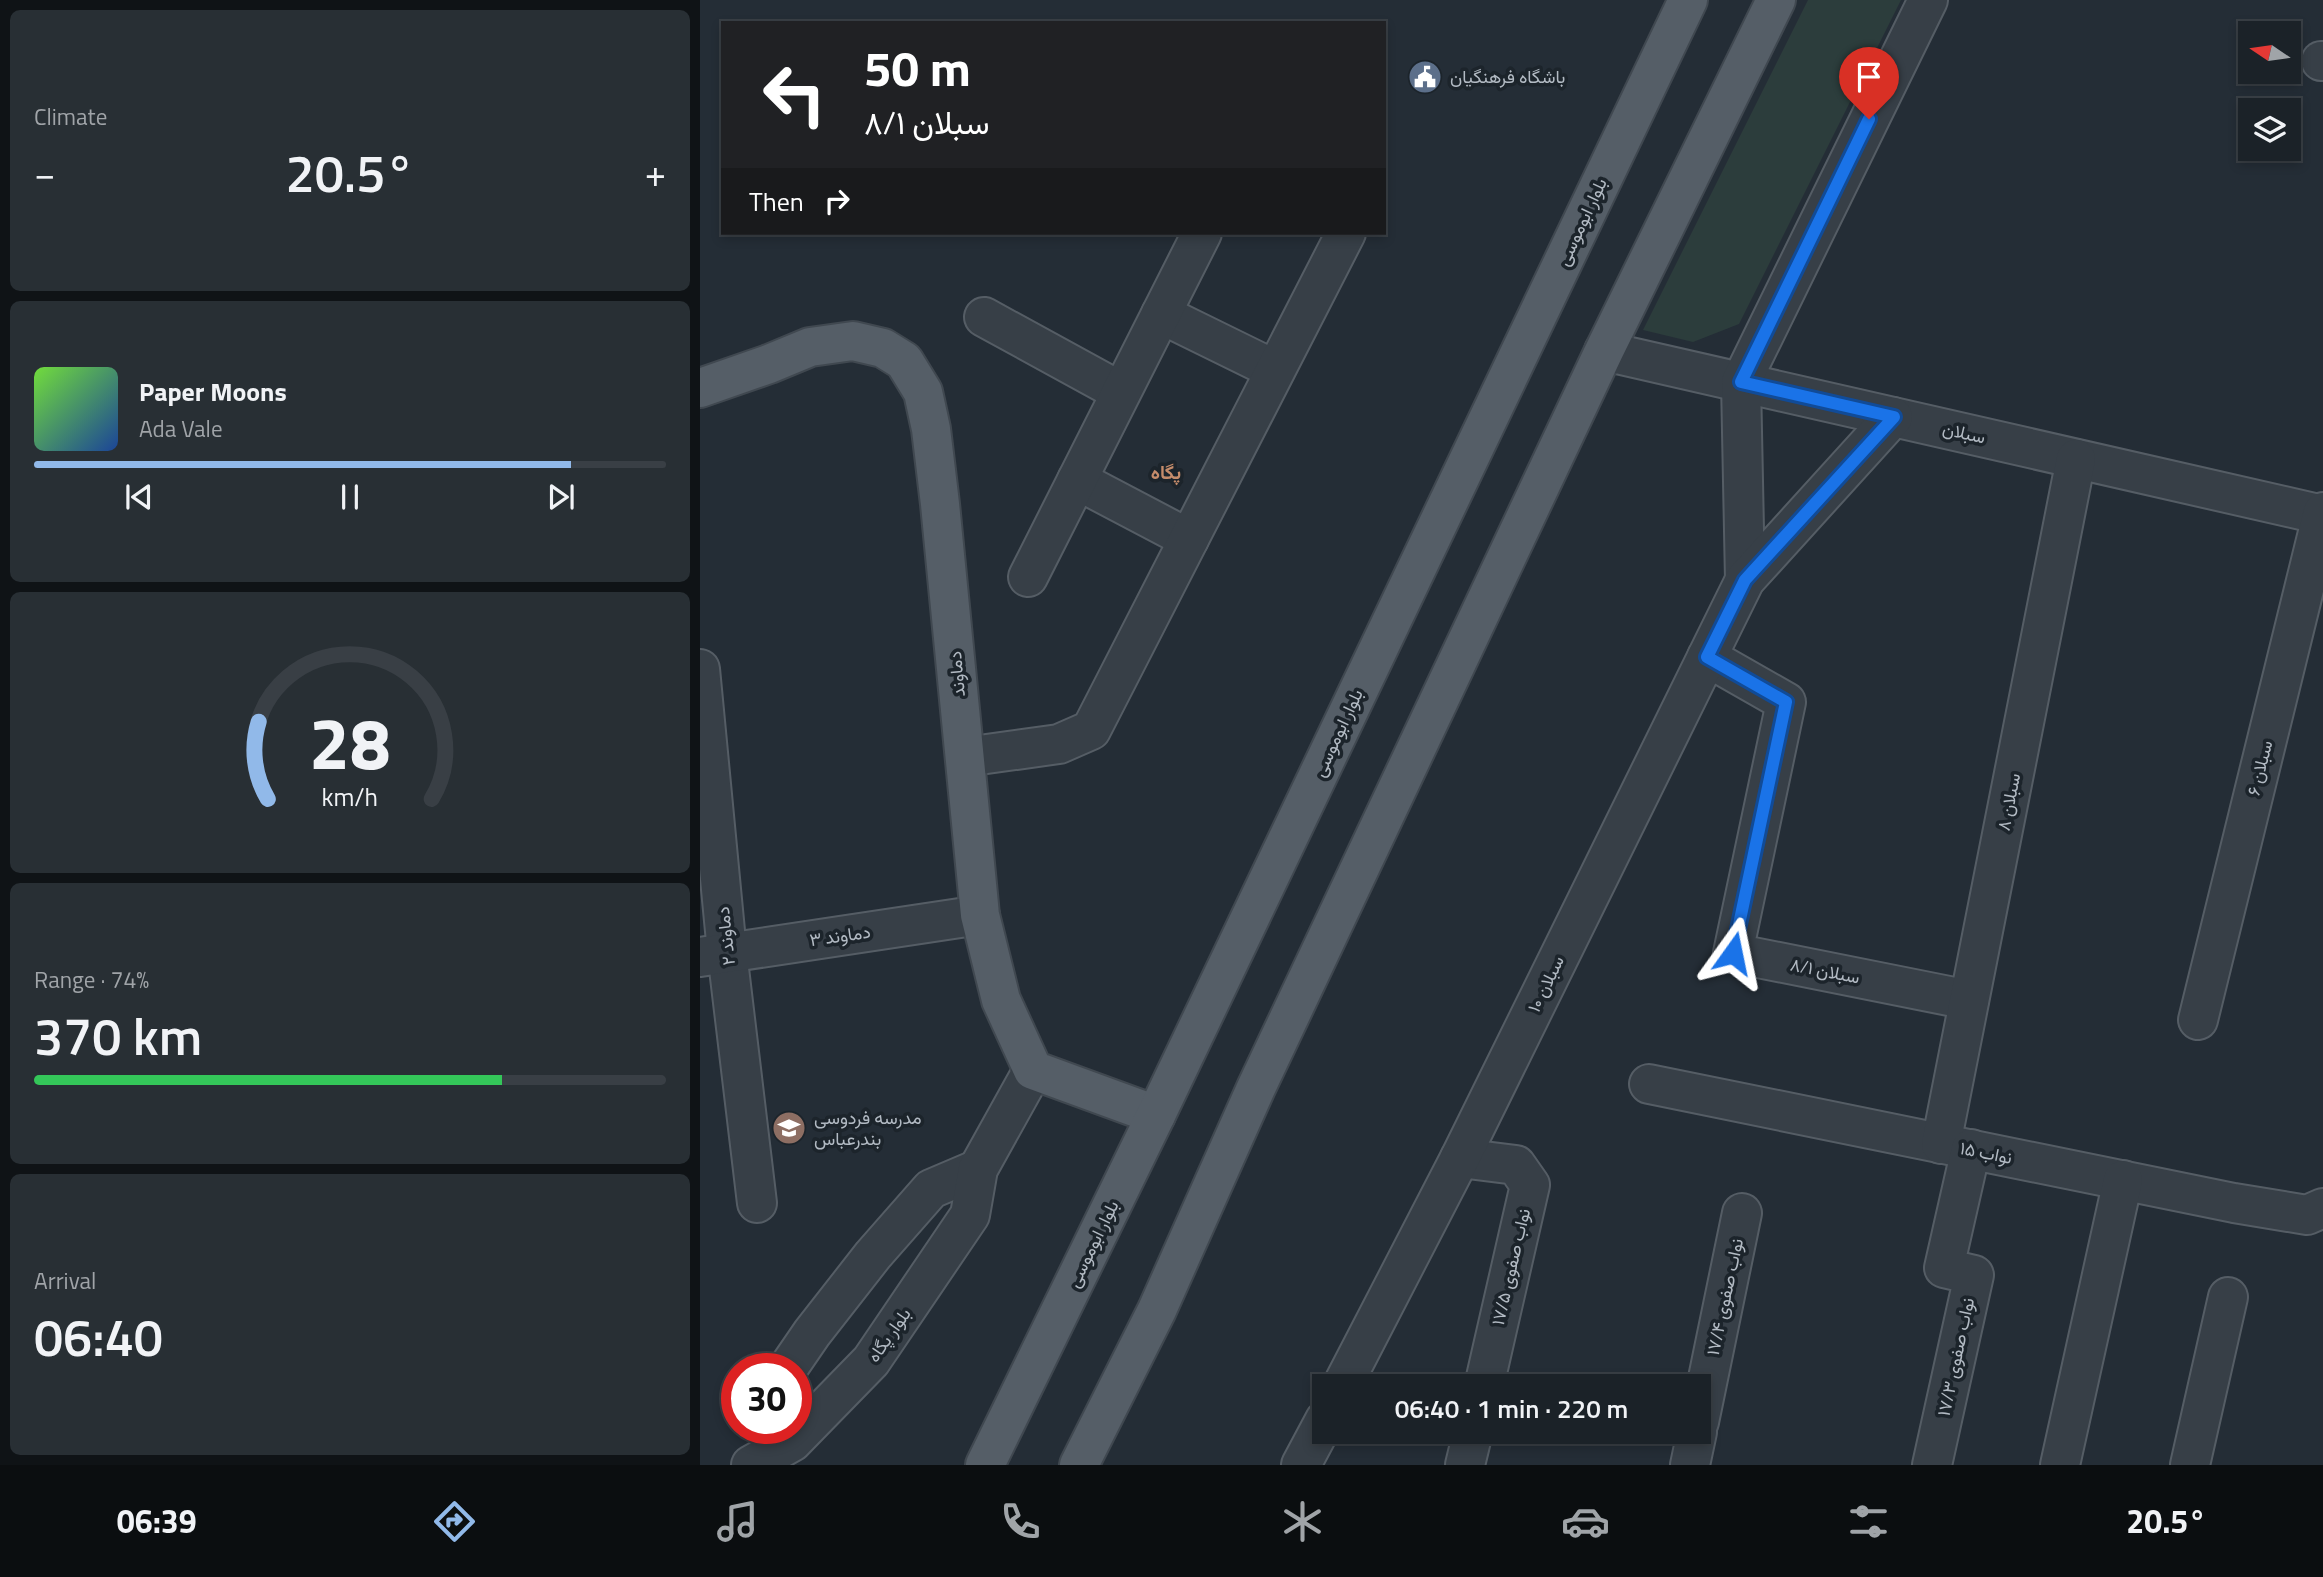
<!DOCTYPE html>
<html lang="en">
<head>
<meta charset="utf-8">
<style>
  :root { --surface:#1b2228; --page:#282f34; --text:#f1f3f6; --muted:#a0a4a8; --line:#393f45; --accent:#91b9e9 }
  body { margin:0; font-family:"Titillium Web",Vazirmatn,sans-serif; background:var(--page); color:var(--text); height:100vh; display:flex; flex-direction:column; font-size:26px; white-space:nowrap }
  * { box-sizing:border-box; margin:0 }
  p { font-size:23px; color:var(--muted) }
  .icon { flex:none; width:38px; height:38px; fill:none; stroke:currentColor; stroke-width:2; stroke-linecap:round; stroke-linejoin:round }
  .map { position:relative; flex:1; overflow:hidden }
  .sheet { display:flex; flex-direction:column; gap:10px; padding:10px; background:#0f1316; width:700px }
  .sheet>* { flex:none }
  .hud { position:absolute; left:21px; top:21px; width:665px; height:214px; border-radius:0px; box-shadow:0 4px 10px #0003,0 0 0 2px var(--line); background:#202124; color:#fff; overflow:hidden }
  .needle { width:46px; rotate:283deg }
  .buttons { position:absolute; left:1538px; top:21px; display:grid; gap:14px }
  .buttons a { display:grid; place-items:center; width:63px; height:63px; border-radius:0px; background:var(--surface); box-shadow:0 4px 10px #0003,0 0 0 2px var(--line); font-size:35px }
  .speed { position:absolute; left:21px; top:1353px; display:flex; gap:14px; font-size:35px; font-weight:700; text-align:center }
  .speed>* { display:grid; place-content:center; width:91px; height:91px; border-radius:50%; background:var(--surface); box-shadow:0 4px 10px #0003,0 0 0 2px var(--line); line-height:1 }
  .speed .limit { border:10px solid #d22; background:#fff; color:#111 }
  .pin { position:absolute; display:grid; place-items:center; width:60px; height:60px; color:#fff; margin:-72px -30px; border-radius:50% 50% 50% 0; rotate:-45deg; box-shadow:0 0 7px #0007 }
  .pin .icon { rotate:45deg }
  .me { position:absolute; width:77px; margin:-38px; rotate:12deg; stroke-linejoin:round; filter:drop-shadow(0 0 5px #0008) }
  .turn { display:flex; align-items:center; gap:24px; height:147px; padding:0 28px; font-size:32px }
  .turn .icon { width:91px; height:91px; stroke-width:2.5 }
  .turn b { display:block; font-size:49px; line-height:60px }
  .then { display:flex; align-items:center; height:66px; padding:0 28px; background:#0003; gap:14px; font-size:26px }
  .big { font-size:52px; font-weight:600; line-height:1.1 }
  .sheet .widget { flex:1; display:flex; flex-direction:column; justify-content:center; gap:10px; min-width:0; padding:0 24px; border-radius:10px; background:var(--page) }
  .sheet .dial { align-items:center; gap:0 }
  .dial svg { height:182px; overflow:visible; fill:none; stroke:var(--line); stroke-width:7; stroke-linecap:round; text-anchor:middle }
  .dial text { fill:var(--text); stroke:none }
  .song { display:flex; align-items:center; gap:21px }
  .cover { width:84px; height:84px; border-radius:10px; background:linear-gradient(135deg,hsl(100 70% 55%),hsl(220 70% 35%)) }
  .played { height:7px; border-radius:4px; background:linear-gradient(90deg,var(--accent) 85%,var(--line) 85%) }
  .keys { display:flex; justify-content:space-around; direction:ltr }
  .heat { display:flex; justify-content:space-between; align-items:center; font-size:38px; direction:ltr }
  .charge { height:10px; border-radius:5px; background:linear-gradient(90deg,#34c759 74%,var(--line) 0) }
  .trip { position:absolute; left:612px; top:1374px; width:399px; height:70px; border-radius:0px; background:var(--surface); box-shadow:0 4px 10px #0003,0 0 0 2px var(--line); font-weight:600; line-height:70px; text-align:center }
  .menu { display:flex; height:112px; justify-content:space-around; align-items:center; background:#0b0e10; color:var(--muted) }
  .menu .icon { width:49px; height:49px }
  .menu .active { color:var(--accent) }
  .menu b { font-size:32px; color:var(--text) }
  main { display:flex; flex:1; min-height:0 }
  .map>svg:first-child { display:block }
</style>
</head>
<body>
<main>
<section class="sheet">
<div class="widget"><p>Climate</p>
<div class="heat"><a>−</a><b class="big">20.5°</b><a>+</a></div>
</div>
<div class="widget">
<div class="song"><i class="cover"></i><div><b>Paper Moons</b><p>Ada Vale</p></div></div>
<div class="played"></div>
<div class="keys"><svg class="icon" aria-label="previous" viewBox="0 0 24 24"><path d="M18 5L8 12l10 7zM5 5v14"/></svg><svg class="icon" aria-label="pause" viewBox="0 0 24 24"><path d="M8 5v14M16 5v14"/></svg><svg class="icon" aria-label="next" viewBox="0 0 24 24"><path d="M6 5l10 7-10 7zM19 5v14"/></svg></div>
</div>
<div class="widget dial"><svg viewBox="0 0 100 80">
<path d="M14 69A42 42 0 1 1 86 69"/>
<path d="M14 69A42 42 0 0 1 10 35" stroke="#91b9e9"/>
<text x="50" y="56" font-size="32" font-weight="700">28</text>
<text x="50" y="72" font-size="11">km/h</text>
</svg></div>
<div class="widget"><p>Range · 74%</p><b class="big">370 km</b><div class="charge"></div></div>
<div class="widget"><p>Arrival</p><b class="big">06:40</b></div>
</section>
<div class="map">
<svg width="1623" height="1465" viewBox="0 0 1623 1465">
  <rect width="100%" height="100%" fill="#242d36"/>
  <polygon fill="#2c3d3c" points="1108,0 1201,0 1039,324 993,342 943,330"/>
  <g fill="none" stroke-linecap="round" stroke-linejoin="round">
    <defs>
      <g id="minor">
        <polyline points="1621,61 1623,61"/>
        <polyline points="461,314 575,370"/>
        <polyline points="284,317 421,392"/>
        <polyline points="904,351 1623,515"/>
        <polyline points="377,480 489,539"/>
        <polyline points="328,577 502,233"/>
        <polyline points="1045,580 1041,382 1228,0"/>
        <polyline points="1007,657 1086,702 1033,953 1269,1000"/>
        <polyline points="0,669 27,952 57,1203"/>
        <polyline points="265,757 359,744 391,730 646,233"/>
        <polyline points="0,957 280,915"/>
        <polyline points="1498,1020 1623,512"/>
        <polyline points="949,1084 1534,1203 1607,1215 1623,1208"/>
        <polyline points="1241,1144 1376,459"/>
        <polyline points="760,1158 816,1165 830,1185 784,1386"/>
        <polyline points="88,1368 112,1333 173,1255 231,1189 278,1169"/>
        <polyline points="642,1386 760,1158 1045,580 1193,417"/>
        <polyline points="999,1422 1042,1213"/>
        <polyline points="51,1465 92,1442 171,1361 270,1215 278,1169 333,1070"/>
        <polyline points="601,1465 625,1420"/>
        <polyline points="765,1465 773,1432"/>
        <polyline points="990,1465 997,1432"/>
        <polyline points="1232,1465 1274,1275 1244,1268 1271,1149"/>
        <polyline points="1360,1465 1423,1180"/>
        <polyline points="1490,1465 1528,1297"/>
      </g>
      <g id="major">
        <polyline points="0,388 69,364 110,347 153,341 183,348 204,361 223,392 231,429 240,504 280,915 301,1000 333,1070 456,1115"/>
        <polyline points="285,1465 456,1115 988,0"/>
        <polyline points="379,1465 457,1310 556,1088 904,351 1076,0"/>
      </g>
    </defs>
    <use href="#minor" stroke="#555d65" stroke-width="42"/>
    <use href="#major" stroke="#404850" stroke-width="42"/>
    <use href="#minor" stroke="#373f47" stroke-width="38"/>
    <use href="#major" stroke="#555e67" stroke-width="38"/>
  </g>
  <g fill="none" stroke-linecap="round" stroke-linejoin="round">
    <defs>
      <polyline id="route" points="1033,953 1086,702 1007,657 1045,580 1194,417 1041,382 1169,119"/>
    </defs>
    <use href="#route" stroke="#114b97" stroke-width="18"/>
    <use href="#route" stroke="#1a73e8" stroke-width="12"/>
  </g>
  <defs>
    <symbol id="civic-disc" viewBox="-11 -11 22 22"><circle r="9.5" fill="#5c6f8a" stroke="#1c242b"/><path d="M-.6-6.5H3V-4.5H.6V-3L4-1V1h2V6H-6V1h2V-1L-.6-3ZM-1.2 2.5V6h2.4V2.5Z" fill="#fff"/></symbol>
    <symbol id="school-disc" viewBox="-11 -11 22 22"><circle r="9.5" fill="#8d6e63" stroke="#1c242b"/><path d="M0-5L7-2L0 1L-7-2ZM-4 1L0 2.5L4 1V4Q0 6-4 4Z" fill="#fff"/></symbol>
  </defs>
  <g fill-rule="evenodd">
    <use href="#civic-disc" x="706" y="58" width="38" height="38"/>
    <use href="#school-disc" x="70" y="1109" width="38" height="38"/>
  </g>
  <g text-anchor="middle" stroke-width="7" stroke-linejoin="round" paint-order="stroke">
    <g font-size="18" fill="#b2bac3" stroke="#1c242b" text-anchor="start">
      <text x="750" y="83">باشگاه فرهنگیان</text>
      <text x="114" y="1124">مدرسه فردوسی<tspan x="114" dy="21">بندرعباس</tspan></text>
    </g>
    <g font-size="18" fill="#b2bac3" stroke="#1c242b">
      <text transform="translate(882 222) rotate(-65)" y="6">بلوار ابوموسی</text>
      <text transform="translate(1264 433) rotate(13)" y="6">سبلان</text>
      <text transform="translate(257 674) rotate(-95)" y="6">دماوند</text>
      <text transform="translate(638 733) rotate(-65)" y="6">بلوار ابوموسی</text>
      <text transform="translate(1560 768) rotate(-76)" y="6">سبلان ۶</text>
      <text transform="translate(1309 802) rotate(-79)" y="6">سبلان ۸</text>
      <text transform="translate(26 936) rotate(-96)" y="6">دماوند ۲</text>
      <text transform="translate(140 936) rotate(-8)" y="6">دماوند ۳</text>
      <text transform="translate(1125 971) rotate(11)" y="6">سبلان ۸/۱</text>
      <text transform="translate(846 984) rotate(-64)" y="6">سبلان ۱۰</text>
      <text transform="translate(1286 1153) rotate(11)" y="6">نواب ۱۵</text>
      <text transform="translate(393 1244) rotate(-64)" y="6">بلوار ابوموسی</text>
      <text transform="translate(811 1267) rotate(-77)" y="6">نواب صفوی ۱۷/۵</text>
      <text transform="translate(1025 1297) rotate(-78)" y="6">نواب صفوی ۱۷/۴</text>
      <text transform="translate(189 1335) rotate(-55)" y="6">بلوار پگاه</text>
      <text transform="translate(1256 1357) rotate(-78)" y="6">نواب صفوی ۱۷/۳</text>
    </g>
    <g font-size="19" font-weight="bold" fill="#c58c6b" stroke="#1c242b">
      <text x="466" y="479">پگاه</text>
    </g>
  </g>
</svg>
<div class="buttons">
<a><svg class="needle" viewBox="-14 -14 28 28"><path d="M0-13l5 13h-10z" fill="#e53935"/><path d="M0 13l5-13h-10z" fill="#a0a4a8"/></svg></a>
<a><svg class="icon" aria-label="layers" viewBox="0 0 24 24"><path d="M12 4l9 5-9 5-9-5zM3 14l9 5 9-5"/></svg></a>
</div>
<div class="speed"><div class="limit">30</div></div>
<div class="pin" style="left:1169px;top:119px;background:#d93025"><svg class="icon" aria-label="arrive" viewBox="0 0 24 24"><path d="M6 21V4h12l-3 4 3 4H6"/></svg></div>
<svg class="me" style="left:1033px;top:953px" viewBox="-20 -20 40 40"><path d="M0-17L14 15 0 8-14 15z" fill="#1a73e8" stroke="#fff" stroke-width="4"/></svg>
<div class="trip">06:40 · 1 min · 220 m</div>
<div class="hud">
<div class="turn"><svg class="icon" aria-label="left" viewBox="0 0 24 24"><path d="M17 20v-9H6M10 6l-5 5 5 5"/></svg><div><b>50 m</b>سبلان ۸/۱</div></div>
<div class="then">Then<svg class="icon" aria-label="right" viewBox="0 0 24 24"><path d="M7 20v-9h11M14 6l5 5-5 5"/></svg></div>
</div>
</div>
</main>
<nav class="menu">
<b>06:39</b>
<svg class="icon active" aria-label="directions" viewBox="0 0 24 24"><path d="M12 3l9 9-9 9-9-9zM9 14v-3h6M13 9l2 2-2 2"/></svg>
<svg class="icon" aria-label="music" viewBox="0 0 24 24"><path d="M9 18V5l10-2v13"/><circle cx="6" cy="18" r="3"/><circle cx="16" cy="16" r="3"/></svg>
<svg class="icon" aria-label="phone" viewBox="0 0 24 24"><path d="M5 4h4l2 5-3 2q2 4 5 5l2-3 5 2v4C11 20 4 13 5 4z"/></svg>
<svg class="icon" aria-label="climate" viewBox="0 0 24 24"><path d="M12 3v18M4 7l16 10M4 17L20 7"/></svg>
<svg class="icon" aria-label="car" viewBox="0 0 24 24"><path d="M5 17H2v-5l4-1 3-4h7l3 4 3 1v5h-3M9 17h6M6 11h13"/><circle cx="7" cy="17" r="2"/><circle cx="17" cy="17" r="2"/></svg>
<svg class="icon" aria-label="filters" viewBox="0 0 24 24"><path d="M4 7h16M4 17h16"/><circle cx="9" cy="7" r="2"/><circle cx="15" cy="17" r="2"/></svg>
<b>20.5°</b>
</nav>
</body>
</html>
